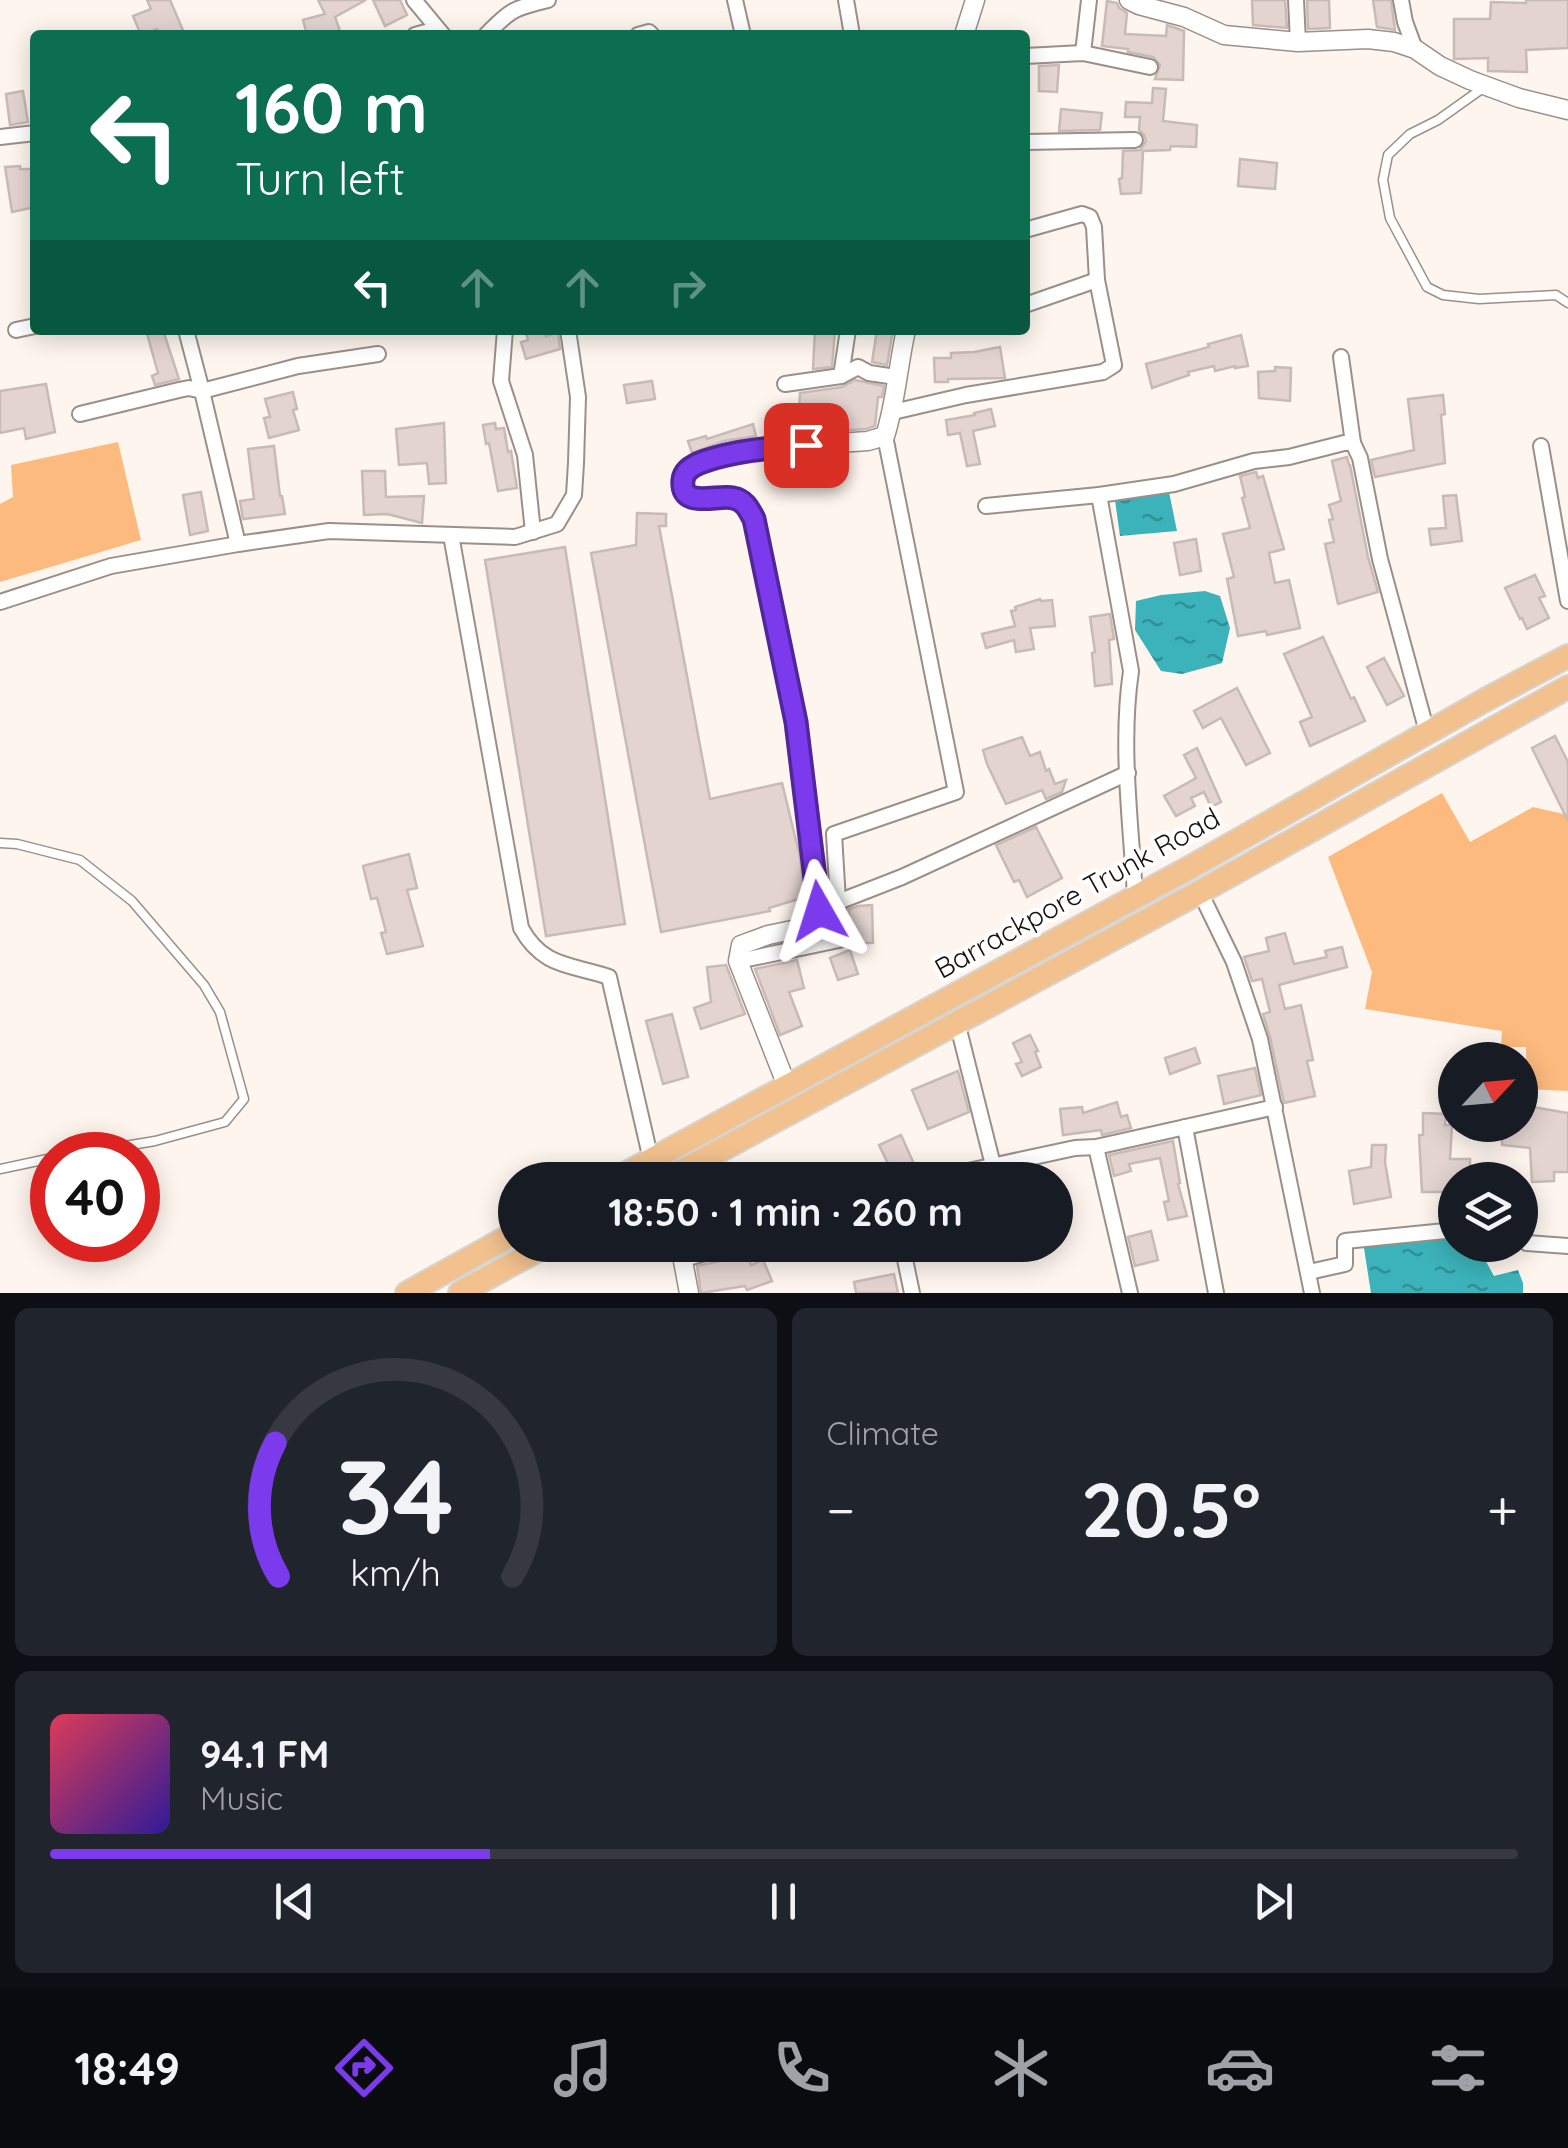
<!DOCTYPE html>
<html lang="en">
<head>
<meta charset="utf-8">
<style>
  :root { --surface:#171b24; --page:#20242c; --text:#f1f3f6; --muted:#9ea1a6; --line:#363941; --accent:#7c3aed }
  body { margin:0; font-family:Quicksand,sans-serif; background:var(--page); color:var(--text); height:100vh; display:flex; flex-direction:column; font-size:38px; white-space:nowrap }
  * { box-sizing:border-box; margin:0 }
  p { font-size:32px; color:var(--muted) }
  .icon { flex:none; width:55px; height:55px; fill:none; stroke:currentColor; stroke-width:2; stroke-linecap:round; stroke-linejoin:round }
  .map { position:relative; height:1293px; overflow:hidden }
  .side { display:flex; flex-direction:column; gap:15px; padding:15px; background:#0d0f14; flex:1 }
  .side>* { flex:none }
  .banner { position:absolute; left:30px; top:30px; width:1000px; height:305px; border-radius:10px; box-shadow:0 5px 25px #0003; background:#0b6e4f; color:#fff; overflow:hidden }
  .needle { width:65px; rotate:64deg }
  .fabs { position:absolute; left:1438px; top:1042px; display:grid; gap:20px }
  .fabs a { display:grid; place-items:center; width:100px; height:100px; border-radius:50%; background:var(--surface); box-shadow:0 5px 25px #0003; font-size:50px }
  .speed { position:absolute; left:30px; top:1132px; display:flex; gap:20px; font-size:50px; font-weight:700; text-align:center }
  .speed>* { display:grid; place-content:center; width:130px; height:130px; border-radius:50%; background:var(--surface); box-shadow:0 5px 25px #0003; line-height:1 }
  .speed .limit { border:15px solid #d22; background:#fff; color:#111 }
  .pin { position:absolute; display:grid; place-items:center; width:85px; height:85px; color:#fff; margin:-42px; border-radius:20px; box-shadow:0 5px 15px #0006 }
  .me { position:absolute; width:110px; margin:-55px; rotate:354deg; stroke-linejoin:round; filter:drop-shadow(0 0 8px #0008) }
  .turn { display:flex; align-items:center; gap:35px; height:210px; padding:0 40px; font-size:45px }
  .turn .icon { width:130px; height:130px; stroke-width:2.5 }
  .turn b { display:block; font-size:70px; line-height:85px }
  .lanes { display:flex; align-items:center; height:95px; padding:0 40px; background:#0003; justify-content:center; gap:50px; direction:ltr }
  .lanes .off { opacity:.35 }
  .big { font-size:75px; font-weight:700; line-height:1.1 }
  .side .tile { flex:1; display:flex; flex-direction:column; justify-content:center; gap:15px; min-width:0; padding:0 35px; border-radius:15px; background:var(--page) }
  .side .dial { align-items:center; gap:0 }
  .dial svg { height:260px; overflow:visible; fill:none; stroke:var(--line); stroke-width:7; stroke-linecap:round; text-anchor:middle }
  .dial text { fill:var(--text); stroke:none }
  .song { display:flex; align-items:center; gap:30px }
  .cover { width:120px; height:120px; border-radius:15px; background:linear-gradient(135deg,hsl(350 70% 55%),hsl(250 70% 35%)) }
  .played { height:10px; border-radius:5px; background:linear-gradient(90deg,var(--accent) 30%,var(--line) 30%) }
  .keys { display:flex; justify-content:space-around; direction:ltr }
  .heat { display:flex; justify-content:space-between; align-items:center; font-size:55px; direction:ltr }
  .side .tiles { flex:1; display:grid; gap:15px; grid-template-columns:1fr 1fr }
  .tile:last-child { grid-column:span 2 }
  .trip { position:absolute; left:498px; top:1162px; width:575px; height:100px; border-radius:50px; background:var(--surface); box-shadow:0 5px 25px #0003; font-weight:700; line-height:100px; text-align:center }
  .menu { display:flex; height:160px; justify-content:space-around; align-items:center; background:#090b0e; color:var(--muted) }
  .menu .icon { width:70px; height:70px }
  .menu .active { color:var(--accent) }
  .menu b { font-size:45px; color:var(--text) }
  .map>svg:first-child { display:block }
</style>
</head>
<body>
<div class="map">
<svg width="1568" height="1293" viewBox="0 0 1568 1293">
  <defs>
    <pattern id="water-ripples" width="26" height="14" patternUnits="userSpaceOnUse" patternTransform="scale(2.5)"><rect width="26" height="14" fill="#3cb3ba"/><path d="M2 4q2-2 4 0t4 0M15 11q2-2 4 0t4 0" fill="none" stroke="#319096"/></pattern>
  </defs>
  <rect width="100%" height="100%" fill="#fef5ee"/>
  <g fill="#fdba7e">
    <polygon points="118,442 141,540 0,582 0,504 13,497 11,465"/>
    <polygon points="1442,793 1470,842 1533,807 1568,815 1568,1091 1527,1089 1526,1047 1501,1047 1502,1031 1365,1009 1372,972 1328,857"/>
  </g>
  <g fill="url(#water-ripples)">
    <polygon points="1167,482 1177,531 1120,536 1114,493"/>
    <polygon points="1205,591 1220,596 1230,628 1222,663 1182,674 1161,671 1135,630 1136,601 1161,595"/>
    <polygon points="1455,1231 1455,1245 1477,1245 1494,1276 1518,1270 1523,1283 1523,1293 1371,1293 1363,1242"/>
  </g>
  <g fill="#e3d4d0" stroke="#c8bab6" stroke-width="2.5">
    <polygon points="147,0 170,0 185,35 160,35 157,29 141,35 133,16 151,9"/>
    <polygon points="318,0 366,0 335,17 340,31 329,35 307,35 303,20 325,14"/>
    <polygon points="373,0 400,0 407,15 385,26"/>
    <polygon points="1252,0 1285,0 1287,28 1253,25"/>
    <polygon points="1307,0 1329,0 1330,28 1308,29"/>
    <polygon points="1373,0 1391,0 1395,30 1377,27"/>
    <polygon points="1526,0 1568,0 1568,48 1526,50 1527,72 1488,71 1488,58 1454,59 1454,19 1490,19 1491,2 1526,3"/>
    <polygon points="1107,1 1117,3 1119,8 1127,13 1125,34 1166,36 1167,25 1184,31 1183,80 1155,79 1160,65 1153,57 1128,52 1128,49 1102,46"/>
    <polygon points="1059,65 1057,92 1039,91 1039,66"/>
    <polygon points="1153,88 1166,89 1163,121 1197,125 1196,147 1171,146 1170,150 1143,151 1141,193 1121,194 1119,179 1122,178 1123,151 1140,150 1146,141 1144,135 1139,130 1140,117 1125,117 1126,102 1152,103"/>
    <polygon points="23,91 28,122 10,125 6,94"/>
    <polygon points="1061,109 1102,113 1100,130 1059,131"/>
    <polygon points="1240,159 1277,163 1275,189 1238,186"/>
    <polygon points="20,166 20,169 35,169 35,207 12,212 5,167"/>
    <polygon points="146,330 163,330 179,379 155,385 152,376 158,373"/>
    <polygon points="525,330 545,330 546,336 558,332 560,349 526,359 521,342 528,340"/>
    <polygon points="815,330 835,330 832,367 813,369"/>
    <polygon points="877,330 893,330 887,365 872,362"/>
    <polygon points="1241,335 1248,366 1235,368 1235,366 1215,371 1214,366 1188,372 1189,375 1152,388 1146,364 1209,347 1208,344"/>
    <polygon points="1000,347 1005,378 948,379 948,382 935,382 934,358 951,358 951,353 974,352"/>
    <polygon points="1275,367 1291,368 1290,401 1259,398 1258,372 1275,371"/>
    <polygon points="855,380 884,386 882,397 878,397 875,426 866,429 777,435 775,412 799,411 800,393 842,387"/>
    <polygon points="652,381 655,399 627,403 624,385"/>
    <polygon points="46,384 55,432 26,439 24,428 0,433 0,391"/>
    <polygon points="293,392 297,409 293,410 299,430 269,438 264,418 270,417 265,399"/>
    <polygon points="1443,395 1445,414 1441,415 1445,463 1375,477 1371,460 1414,450 1408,399"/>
    <polygon points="991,409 995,426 973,431 980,464 967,466 960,433 948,435 946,420 975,415 974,413"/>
    <polygon points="444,423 446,483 429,484 427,463 399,465 396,429"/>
    <polygon points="495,423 496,429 504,428 508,452 511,451 517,488 498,491 489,443 486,444 483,425"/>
    <polygon points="753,424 756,436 724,441 692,453 688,441 706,436 707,439"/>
    <polygon points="274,446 280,496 282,496 285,514 243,519 240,501 254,499 248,449"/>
    <polygon points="1347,457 1349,465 1350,465 1368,557 1378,592 1338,604 1325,544 1334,542 1329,520 1333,519 1329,505 1341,501 1332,461"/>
    <polygon points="362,471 385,471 386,497 424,496 422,523 387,514 364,515"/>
    <polygon points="1256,472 1258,478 1263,476 1284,549 1269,553 1275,583 1289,580 1300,628 1267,635 1266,631 1238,636 1227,579 1234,577 1223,534 1250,528 1242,498 1245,497 1240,476"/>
    <polygon points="201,492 208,531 190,535 183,495"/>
    <polygon points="1456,495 1462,541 1431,545 1429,529 1446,528 1443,496"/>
    <polygon points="637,513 666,514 666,526 659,526 710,799 782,783 800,857 805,897 769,908 770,911 661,932 591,553 636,545"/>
    <polygon points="1196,539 1201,571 1180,575 1174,543"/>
    <polygon points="565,547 625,924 546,936 485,560"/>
    <polygon points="1535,575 1545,596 1539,598 1549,618 1527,629 1522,618 1520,619 1505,588"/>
    <polygon points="1040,599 1041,601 1052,600 1055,626 1030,628 1034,649 1016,652 1014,640 986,648 982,634 1015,626 1011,611 1016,610 1015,607"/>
    <polygon points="1110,614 1114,639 1109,640 1112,684 1095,686 1092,653 1095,652 1090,617"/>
    <polygon points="1323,637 1351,699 1354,697 1365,721 1310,746 1300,722 1312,717 1284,654"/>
    <polygon points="1384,658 1404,696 1387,705 1367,667"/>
    <polygon points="1237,688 1270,753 1246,765 1221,718 1203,728 1194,711"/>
    <polygon points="1555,736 1568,762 1568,821 1532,748"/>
    <polygon points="1022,737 1030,756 1040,752 1046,771 1049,769 1055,784 1066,780 1062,792 1046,799 1042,790 1006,804 987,764 983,750"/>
    <polygon points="1197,748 1221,802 1211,807 1204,792 1191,798 1195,806 1176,816 1164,796 1196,778 1184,755"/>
    <polygon points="1036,827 1062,878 1027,897 1019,880 1014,882 996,845"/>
    <polygon points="409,854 417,888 407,890 423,946 387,954 381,933 386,932 377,898 371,899 363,866"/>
    <polygon points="872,905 873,943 849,943 849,909 858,906"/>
    <polygon points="1285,933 1294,964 1327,957 1325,951 1342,947 1347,967 1279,985 1285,1009 1301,1005 1313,1060 1307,1061 1315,1096 1284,1103 1270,1037 1263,1014 1270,1012 1262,979 1252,981 1244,957 1269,951 1266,938"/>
    <polygon points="850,950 858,974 838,980 830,958"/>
    <polygon points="797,960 804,988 789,992 802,1026 780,1035 755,969"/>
    <polygon points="726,965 745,1014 701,1029 694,1008 711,1002 707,967"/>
    <polygon points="672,1014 688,1077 663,1084 646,1021"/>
    <polygon points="1030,1035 1038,1051 1035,1052 1041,1067 1022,1076 1016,1064 1022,1062 1013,1043"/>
    <polygon points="1195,1048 1200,1063 1170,1074 1165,1058"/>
    <polygon points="1255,1068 1261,1095 1224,1104 1218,1076"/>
    <polygon points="958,1071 969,1112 928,1129 912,1090"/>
    <polygon points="1117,1102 1121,1117 1127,1115 1131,1128 1102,1135 1101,1130 1063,1135 1060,1109 1082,1107 1083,1113"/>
    <polygon points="1527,1106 1568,1113 1568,1172 1554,1172 1554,1181 1532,1182 1530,1148 1502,1145 1503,1125 1520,1125 1520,1112 1526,1113"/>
    <polygon points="1423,1113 1446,1114 1445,1125 1452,1125 1450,1159 1470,1159 1470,1180 1455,1180 1455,1192 1422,1192 1419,1135 1423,1135"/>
    <polygon points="901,1135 914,1164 893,1174 879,1145"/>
    <polygon points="1173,1141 1180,1183 1178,1184 1187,1216 1168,1220 1164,1202 1169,1201 1160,1158 1129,1164 1131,1171 1114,1176 1109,1155"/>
    <polygon points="1372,1145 1386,1145 1385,1162 1391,1197 1354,1204 1349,1171 1371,1167"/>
    <polygon points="1151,1231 1158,1260 1135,1266 1128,1237"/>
    <polygon points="746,1251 751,1265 763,1260 772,1281 747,1290 745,1286 701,1293 697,1266 734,1258 733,1256"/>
    <polygon points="894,1274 898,1293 856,1293 854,1282"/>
  </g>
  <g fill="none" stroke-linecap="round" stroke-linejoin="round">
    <defs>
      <g id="service">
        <polyline points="1483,88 1438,120 1410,134 1388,155 1383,180 1390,218 1427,287 1443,295 1479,299 1556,295 1568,303"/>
        <polyline points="0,843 17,844 80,860 132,901 204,985 220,1012 244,1099 225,1122 155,1141 71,1155"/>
        <polyline points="0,1169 52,1158"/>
      </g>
      <g id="minor">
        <polyline points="414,0 443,35"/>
        <polyline points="735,0 743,35"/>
        <polyline points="846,0 852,35"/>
        <polyline points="1296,0 1298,42"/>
        <polyline points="1401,0 1405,22 1415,49"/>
        <polyline points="415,35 437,29"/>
        <path d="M486,35C510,10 514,8 548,0"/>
        <polyline points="638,35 649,32 652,35"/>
        <polyline points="1083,53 1089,0"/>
        <polyline points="1025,56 1083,53 1150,67"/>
        <polyline points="0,137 35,133"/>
        <polyline points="1025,142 1135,140"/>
        <polyline points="1025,230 1082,214 1090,217 1094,227 1097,280 1025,305"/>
        <polyline points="16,330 35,326"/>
        <polyline points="186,330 202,391 298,366 378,354"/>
        <polyline points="505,330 501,381 525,455 533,532"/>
        <polyline points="848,330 841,376 858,367 869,373 896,377"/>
        <polyline points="1341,357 1353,443"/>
        <polyline points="785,384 841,376"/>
        <polyline points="893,412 966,395 1103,372 1114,365 1097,280"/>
        <polyline points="80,414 179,390 189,388 202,391 238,544"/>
        <polyline points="1541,446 1568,601"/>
        <polyline points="986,506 1099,495"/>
        <path d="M451,535L521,928C543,968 571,964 609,977L651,1160"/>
        <polyline points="0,602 111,566 238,544 329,531 515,537 557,524 574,495 576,463 578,397 568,330"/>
        <polyline points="1200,892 1234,962 1260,1039 1312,1293"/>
        <path d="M1135,896C1131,823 1120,745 1131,671L1099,495L1174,484L1254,461L1289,457L1344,443H1353L1360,458L1380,559L1427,732"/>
        <polyline points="838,902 834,834 956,792 885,436"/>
        <polyline points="738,961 839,940 838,902 902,877 1128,773"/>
        <polyline points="957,1022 993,1165"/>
        <polyline points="1185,1127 1216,1293"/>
        <polyline points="1096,1147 1130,1293"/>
        <polyline points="927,1180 1075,1148 1096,1147 1275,1107"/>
        <polyline points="1520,1223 1527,1243 1568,1246"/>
        <polyline points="902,1245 912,1293"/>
        <polyline points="684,1259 734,1245"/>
        <polyline points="1309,1272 1345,1264 1345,1241 1455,1230"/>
      </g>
      <g id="tertiary">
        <polyline points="1129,0 1139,5 1184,17 1224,35 1298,42 1368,39 1394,42 1415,49 1440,66 1470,80 1519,98 1568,110"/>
        <polyline points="964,35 975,0"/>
        <path d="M787,1086L738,961L741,945L768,935L802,928L814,923L819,911L796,721L755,519C730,476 708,514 688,494C663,470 719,454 735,451C747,449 761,449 774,448C805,445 836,443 868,441L885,436C896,402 898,365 906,330"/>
        <polyline points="680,1245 689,1293"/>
      </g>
      <g id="primary">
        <polyline points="614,1180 1189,868 1485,700 1568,656"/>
        <polyline points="665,1180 1200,892 1568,687"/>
        <polyline points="407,1293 515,1233"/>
        <polyline points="460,1293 547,1245"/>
      </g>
    </defs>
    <use href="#service" stroke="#9a9087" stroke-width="11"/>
    <use href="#minor" stroke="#9a9087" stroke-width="18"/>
    <use href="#tertiary" stroke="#9a9087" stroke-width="21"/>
    <use href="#primary" stroke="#d5d5d4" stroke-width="26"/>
    <use href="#service" stroke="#fff" stroke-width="8"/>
    <use href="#minor" stroke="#fff" stroke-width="14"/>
    <use href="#tertiary" stroke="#fff" stroke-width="18"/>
    <use href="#primary" stroke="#f2c18e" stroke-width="22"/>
  </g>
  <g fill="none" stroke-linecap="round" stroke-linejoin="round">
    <defs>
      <path id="route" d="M806,445C770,448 739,450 705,461C696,464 684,469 683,480C680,510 718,494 733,498C745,500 749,510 754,519L796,722L819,911"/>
    </defs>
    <use href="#route" stroke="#51269a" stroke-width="25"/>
    <use href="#route" stroke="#7c3aed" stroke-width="18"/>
  </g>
  <g text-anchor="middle" stroke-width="8" stroke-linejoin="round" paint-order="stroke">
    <g font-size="28" fill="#171410" stroke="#fff">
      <text transform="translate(1077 893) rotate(-29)" y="10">Barrackpore Trunk Road</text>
    </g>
  </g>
</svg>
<div class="fabs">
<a><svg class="needle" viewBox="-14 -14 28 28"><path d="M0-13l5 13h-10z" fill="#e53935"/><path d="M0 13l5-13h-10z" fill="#9ea1a6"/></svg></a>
<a><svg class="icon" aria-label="layers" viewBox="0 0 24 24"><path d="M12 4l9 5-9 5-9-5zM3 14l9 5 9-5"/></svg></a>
</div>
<div class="speed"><div class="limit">40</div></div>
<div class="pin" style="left:806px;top:445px;background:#d93025"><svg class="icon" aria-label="arrive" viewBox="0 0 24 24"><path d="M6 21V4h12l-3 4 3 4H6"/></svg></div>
<svg class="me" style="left:819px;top:911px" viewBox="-20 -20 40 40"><path d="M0-17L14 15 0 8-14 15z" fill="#7c3aed" stroke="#fff" stroke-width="4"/></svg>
<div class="trip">18:50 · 1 min · 260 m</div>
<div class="banner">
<div class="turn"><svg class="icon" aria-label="left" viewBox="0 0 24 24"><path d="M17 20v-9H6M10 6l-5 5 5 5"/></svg><div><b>160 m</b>Turn left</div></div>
<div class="lanes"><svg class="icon" aria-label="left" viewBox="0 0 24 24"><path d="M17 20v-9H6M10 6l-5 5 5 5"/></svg><svg class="icon off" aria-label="ahead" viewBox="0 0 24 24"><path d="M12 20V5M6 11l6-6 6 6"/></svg><svg class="icon off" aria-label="ahead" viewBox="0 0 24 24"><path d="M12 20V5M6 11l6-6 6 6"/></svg><svg class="icon off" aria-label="right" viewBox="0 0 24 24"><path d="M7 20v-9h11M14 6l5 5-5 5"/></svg></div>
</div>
</div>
<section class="side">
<div class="tiles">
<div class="tile dial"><svg viewBox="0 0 100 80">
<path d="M14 69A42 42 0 1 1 86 69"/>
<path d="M14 69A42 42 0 0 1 13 28" stroke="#7c3aed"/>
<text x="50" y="56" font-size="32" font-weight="700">34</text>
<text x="50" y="72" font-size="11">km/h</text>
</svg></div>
<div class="tile"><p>Climate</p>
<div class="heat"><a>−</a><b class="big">20.5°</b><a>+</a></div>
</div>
<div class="tile">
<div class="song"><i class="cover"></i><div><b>94.1 FM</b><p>Music</p></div></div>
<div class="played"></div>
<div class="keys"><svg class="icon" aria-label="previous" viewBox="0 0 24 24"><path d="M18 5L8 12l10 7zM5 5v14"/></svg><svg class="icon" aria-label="pause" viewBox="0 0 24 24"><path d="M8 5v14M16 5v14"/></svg><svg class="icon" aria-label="next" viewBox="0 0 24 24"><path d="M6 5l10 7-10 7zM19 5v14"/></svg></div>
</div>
</div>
</section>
<nav class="menu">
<b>18:49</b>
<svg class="icon active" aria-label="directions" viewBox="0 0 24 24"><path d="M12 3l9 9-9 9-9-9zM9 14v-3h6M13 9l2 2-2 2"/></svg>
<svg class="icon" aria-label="music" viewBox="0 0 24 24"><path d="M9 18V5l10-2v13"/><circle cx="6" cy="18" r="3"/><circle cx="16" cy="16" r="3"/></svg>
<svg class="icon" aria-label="phone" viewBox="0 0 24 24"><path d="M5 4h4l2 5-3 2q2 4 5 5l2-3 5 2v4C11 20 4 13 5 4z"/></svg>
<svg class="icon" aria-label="climate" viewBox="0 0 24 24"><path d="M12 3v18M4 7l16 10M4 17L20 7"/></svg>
<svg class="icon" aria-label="car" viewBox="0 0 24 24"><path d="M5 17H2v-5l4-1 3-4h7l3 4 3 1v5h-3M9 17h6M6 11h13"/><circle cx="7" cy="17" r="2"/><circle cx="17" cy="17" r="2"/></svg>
<svg class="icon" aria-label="filters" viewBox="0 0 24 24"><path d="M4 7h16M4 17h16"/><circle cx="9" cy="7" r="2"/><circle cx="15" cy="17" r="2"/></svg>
</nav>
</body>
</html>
